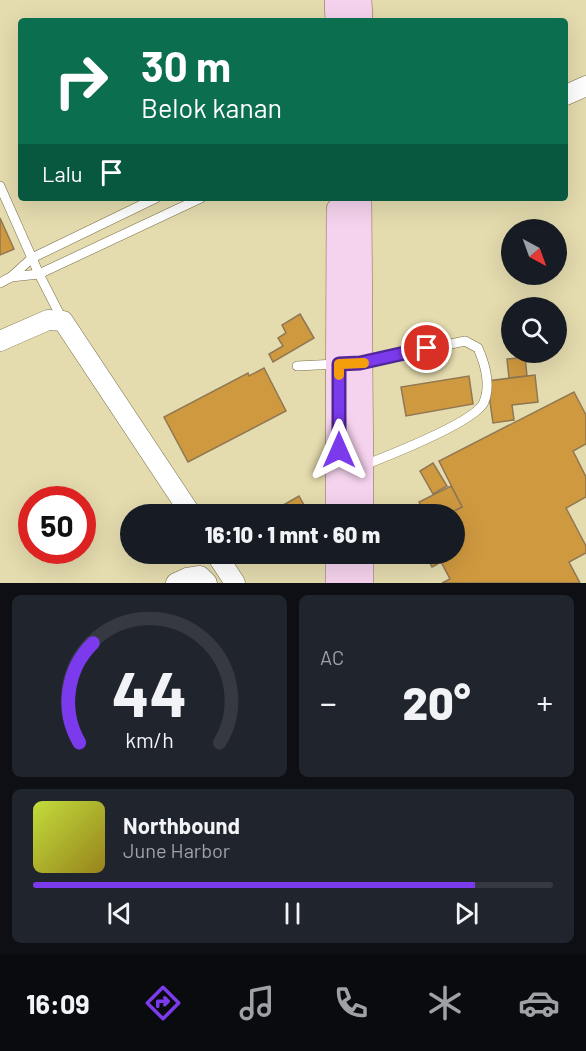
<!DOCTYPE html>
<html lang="id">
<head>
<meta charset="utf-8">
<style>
  :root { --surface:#171b24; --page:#20242c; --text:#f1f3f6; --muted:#9ea1a6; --line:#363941; --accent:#7c3aed }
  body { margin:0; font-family:Barlow,sans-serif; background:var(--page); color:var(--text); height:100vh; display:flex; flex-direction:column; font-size:22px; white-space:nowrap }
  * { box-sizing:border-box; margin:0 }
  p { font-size:20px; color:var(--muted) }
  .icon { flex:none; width:33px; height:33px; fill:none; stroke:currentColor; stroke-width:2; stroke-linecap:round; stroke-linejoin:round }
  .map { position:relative; height:583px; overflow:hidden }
  .side { display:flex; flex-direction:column; gap:12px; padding:12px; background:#0d0f14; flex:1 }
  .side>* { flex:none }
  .hud { position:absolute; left:18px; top:18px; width:550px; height:183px; border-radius:6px; box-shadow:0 6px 24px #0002; background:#0b6e4f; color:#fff; overflow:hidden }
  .needle { width:39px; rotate:139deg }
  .tools { position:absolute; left:501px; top:219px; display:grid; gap:12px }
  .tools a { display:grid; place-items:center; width:66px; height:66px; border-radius:50%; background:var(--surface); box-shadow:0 6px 24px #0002; font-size:30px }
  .speed { position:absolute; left:18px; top:486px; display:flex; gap:12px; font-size:30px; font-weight:700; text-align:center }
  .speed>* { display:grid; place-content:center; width:78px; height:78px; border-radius:50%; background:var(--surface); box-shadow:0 6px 24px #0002; line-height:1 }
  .speed .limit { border:9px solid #d22; background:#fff; color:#111 }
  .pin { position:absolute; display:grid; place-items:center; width:51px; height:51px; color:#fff; margin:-26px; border:3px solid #fff; border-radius:50%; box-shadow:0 2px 6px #0007 }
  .me { position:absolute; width:66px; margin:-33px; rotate:0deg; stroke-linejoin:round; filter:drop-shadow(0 0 4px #0008) }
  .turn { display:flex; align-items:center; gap:21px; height:126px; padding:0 24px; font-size:27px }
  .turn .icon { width:78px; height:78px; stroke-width:2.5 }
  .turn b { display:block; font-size:42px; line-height:51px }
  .then { display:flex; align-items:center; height:57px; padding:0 24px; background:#0003; gap:12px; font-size:22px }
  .big { font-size:45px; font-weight:800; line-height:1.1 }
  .side .card { flex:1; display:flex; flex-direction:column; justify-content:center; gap:9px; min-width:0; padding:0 21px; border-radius:9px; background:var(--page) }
  .side .dial { align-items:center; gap:0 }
  .dial svg { height:156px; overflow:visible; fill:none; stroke:var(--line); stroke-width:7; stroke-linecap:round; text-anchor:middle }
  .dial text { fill:var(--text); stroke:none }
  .song { display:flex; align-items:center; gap:18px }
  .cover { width:72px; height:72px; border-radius:9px; background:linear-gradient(135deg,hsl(70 70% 55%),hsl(50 70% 35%)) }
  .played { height:6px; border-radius:3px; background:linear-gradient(90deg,var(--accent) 85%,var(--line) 85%) }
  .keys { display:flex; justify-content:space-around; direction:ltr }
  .heat { display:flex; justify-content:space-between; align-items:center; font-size:33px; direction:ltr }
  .side .tiles { flex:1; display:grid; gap:12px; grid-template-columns:1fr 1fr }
  .card:last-child { grid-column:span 2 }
  .trip { position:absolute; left:120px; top:504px; width:345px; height:60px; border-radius:30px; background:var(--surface); box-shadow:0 6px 24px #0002; font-weight:800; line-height:60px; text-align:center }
  .tabs { display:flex; height:96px; justify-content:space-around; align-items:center; background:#090b0e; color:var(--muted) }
  .tabs .icon { width:42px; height:42px }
  .tabs .on { color:var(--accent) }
  .tabs b { font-size:27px; color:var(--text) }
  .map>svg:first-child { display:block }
</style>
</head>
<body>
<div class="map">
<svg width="586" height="583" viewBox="0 0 586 583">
  <rect width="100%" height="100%" fill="#e4dbae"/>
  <g fill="#cf993f" stroke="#907753" stroke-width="1.5">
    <polygon points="0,218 14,249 0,255"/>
    <polygon points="300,314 314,338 273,362 269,354 283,346 278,338 286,333 282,325"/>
    <polygon points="525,357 527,376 509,378 507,359"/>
    <polygon points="264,368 286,411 188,462 164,417 248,373 249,376"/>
    <polygon points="535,375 538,402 512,405 514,420 493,423 487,381"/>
    <polygon points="469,376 473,404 406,416 401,387"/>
    <polygon points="574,392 586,415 586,444 573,451 586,477 586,497 566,508 586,546 586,553 569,562 580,583 442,583 450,579 441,562 432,567 425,554 454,554 454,514 448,514 462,507 439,461"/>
    <polygon points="433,463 447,486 433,494 420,471"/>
    <polygon points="451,486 462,507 448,514 425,514 419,502"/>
    <polygon points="299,496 309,514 282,514 278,508"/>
  </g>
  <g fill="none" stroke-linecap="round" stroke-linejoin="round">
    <defs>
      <g id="lane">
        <polyline points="0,186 39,274 63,321"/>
        <polyline points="11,277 39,274 201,198"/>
        <polyline points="0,283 11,277 32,258 156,198"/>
        <polyline points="297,366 337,364"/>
        <path d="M362,466C385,457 476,422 484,402C491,385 485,364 478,348L465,341L362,363"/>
      </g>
      <g id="street">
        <polyline points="566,95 586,86"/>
        <polyline points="0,341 48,320 63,321 191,514"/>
        <polyline points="216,554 235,583"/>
        <polyline points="176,583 187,578 200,576 207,583"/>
      </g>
      <g id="secondary">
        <polyline points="338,0 339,21"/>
        <polyline points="358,0 359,21"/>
        <polyline points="358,198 360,514"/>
        <polyline points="339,514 340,210"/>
        <polyline points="339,554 339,583"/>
        <polyline points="360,554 360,583"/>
      </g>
    </defs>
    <use href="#lane" stroke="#786f46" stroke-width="10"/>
    <use href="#street" stroke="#786f46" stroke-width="21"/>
    <use href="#secondary" stroke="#786f46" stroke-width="28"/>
    <use href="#lane" stroke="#fff" stroke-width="9"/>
    <use href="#street" stroke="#fff" stroke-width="20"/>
    <use href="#secondary" stroke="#f5d2ed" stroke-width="27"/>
  </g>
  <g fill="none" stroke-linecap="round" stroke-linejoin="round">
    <defs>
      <polyline id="route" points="339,450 339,364 360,363 427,348"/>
    </defs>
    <use href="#route" stroke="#51269a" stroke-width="15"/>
    <use href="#route" stroke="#7c3aed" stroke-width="10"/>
    <polyline stroke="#f59e0b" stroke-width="10" points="339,375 339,364 364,363"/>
  </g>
</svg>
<div class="tools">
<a><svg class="needle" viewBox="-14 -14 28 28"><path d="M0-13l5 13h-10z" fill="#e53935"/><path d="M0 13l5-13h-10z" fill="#9ea1a6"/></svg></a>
<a><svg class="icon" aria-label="search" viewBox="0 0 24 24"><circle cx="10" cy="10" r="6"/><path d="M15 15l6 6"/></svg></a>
</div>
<div class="speed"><div class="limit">50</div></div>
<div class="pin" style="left:427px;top:348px;background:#d93025"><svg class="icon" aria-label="arrive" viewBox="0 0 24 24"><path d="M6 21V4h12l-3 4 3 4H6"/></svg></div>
<svg class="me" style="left:339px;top:450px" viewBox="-20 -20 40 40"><path d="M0-17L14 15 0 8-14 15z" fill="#7c3aed" stroke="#fff" stroke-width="4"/></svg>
<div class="trip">16:10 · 1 mnt · 60 m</div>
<div class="hud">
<div class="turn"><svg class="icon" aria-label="right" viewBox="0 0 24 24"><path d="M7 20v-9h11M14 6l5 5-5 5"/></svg><div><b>30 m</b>Belok kanan</div></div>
<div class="then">Lalu<svg class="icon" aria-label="arrive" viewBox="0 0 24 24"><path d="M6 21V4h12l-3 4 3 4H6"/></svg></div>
</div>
</div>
<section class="side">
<div class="tiles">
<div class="card dial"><svg viewBox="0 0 100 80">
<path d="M14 69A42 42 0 1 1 86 69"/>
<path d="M14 69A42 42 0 0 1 21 18" stroke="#7c3aed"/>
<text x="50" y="56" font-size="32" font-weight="700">44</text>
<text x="50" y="72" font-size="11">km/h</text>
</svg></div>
<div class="card"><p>AC</p>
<div class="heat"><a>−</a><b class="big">20°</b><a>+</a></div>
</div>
<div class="card">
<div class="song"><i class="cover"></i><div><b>Northbound</b><p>June Harbor</p></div></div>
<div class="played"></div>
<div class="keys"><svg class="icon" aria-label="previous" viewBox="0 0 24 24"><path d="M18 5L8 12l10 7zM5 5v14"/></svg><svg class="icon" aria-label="pause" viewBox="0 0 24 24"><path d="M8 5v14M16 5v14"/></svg><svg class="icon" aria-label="next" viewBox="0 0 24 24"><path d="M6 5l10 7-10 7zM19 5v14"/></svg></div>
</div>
</div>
</section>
<nav class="tabs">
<b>16:09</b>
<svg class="icon on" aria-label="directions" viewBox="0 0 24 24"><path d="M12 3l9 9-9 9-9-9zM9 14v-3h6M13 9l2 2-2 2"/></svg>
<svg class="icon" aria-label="music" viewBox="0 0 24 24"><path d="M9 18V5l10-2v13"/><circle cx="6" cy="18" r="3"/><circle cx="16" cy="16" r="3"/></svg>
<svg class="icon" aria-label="phone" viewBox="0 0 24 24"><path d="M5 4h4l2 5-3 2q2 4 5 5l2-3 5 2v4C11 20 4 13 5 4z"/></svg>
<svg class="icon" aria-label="climate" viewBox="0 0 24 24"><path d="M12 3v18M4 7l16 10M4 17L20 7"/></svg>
<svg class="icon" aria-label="car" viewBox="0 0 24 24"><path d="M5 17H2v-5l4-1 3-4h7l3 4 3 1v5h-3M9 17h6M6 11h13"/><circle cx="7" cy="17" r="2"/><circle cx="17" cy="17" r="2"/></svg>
</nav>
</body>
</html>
